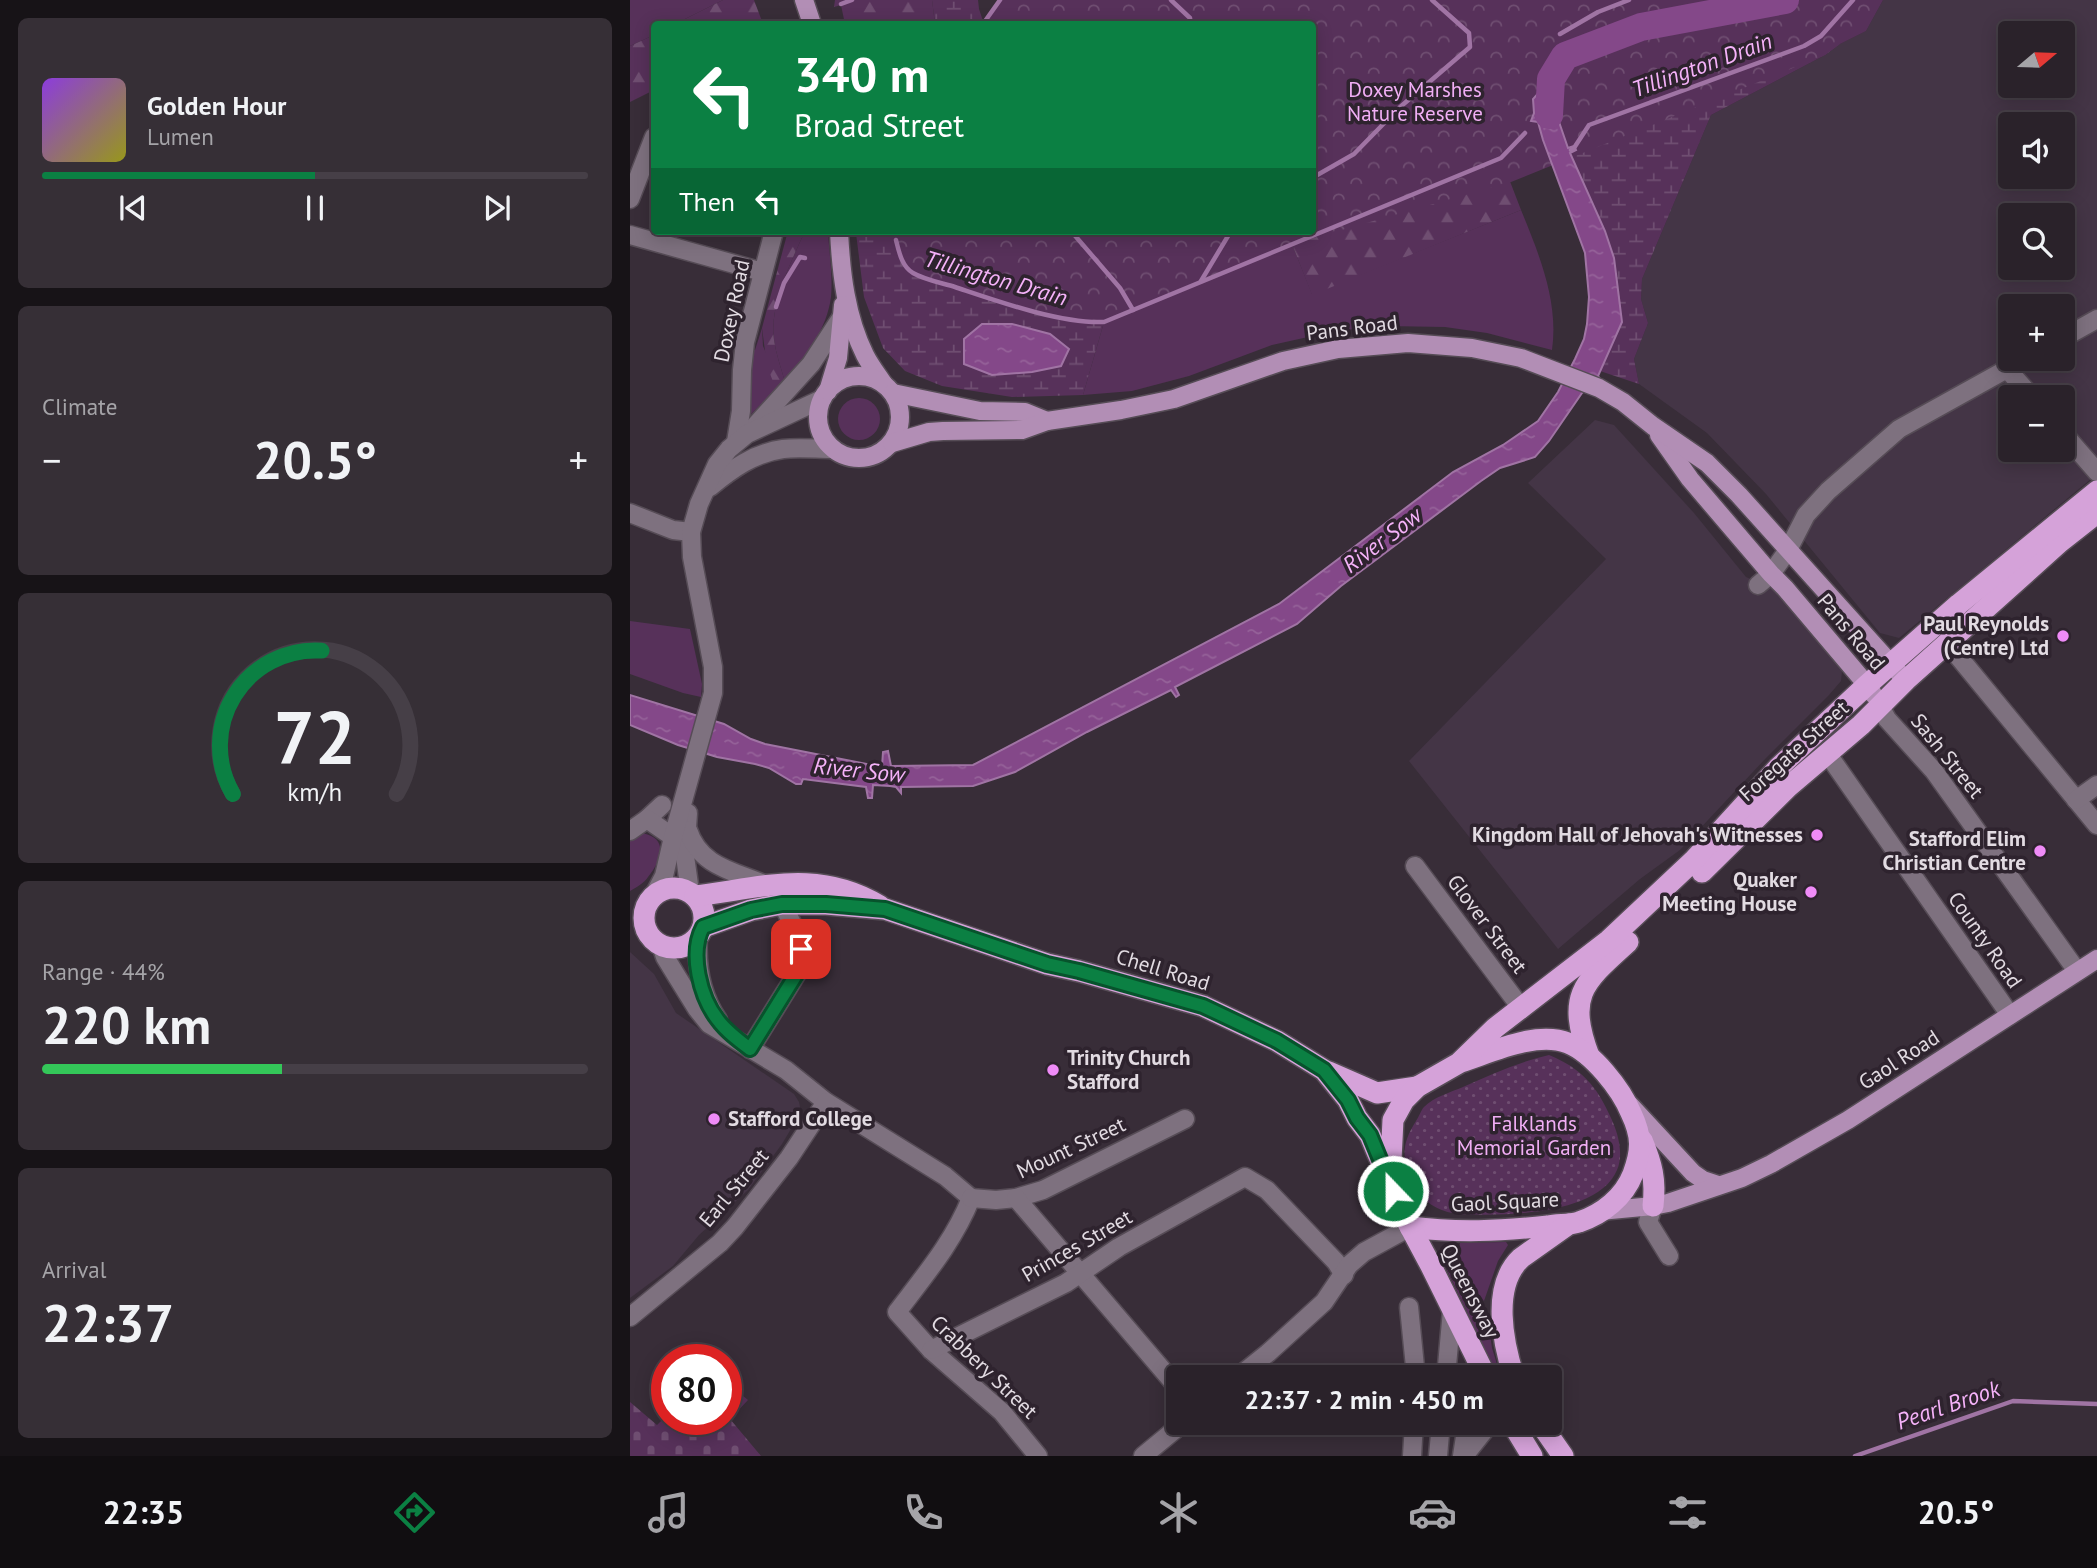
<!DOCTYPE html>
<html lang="en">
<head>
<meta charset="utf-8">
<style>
  :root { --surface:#2a222a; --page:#362f36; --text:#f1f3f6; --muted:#a5a4a8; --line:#463f47; --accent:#0b8043 }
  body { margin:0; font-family:"PT Sans",sans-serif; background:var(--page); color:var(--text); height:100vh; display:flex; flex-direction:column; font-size:26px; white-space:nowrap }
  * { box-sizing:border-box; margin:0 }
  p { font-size:23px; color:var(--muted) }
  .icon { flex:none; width:38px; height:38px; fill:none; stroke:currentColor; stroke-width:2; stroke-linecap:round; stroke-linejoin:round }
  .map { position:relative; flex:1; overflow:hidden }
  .drawer { display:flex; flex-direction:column; gap:18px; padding:18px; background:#171317; width:630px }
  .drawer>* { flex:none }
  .banner { position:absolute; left:21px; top:21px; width:665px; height:214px; border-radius:7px; box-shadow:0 4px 18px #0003,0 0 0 2px var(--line); background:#0b8043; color:#fff; overflow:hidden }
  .needle { width:46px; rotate:71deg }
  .tools { position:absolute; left:1368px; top:21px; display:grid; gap:14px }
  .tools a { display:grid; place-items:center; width:77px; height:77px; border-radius:7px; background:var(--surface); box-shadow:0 4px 18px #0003,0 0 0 2px var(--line); font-size:35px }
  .speed { position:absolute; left:21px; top:1344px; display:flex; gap:14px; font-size:35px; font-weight:700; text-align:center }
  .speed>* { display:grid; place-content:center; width:91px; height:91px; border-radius:50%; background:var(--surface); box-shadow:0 4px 18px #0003,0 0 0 2px var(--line); line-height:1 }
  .speed .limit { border:10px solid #d22; background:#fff; color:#111 }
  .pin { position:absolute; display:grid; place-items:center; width:60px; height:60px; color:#fff; margin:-30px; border-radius:14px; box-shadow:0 4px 10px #0006 }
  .me { position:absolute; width:77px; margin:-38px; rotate:338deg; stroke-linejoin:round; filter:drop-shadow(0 0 5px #0008) }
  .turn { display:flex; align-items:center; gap:24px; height:147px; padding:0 28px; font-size:32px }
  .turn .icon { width:91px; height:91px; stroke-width:2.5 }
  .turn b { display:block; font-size:49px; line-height:60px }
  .then { display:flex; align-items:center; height:66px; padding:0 28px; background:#0003; gap:14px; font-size:26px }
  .big { font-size:52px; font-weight:700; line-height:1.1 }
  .drawer .widget { flex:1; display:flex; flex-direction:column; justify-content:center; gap:10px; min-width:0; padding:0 24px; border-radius:10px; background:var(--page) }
  .drawer .dial { align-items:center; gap:0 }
  .dial svg { height:182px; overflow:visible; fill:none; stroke:var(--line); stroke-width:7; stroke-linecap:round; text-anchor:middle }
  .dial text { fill:var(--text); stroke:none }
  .song { display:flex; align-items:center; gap:21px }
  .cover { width:84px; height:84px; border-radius:10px; background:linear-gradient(135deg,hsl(270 70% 55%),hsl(60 70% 35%)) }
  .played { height:7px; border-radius:4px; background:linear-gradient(90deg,var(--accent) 50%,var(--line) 50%) }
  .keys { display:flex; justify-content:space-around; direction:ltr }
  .heat { display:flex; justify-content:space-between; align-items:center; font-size:38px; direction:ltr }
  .charge { height:10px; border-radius:5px; background:linear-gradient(90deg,#34c759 44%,var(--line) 0) }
  .trip { position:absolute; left:536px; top:1365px; width:396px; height:70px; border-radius:7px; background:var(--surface); box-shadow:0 4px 18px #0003,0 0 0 2px var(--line); font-weight:700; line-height:70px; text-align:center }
  .dock { display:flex; height:112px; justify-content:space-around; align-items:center; background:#110e11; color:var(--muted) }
  .dock .icon { width:49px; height:49px }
  .dock .active { color:var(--accent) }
  .dock b { font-size:32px; color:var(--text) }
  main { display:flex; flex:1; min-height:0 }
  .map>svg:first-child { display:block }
</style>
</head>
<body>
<main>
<section class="drawer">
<div class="widget">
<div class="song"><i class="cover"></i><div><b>Golden Hour</b><p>Lumen</p></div></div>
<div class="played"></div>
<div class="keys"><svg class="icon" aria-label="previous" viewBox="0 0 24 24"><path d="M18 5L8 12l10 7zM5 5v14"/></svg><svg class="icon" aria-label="pause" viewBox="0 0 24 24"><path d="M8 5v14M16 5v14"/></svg><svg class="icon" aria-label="next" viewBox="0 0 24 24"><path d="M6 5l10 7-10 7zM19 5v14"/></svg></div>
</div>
<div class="widget"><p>Climate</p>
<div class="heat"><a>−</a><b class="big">20.5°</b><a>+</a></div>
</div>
<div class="widget dial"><svg viewBox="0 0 100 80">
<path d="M14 69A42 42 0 1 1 86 69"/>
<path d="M14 69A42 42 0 0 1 53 6" stroke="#0b8043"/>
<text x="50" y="56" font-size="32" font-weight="700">72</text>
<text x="50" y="72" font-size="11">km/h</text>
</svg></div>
<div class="widget"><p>Range · 44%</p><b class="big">220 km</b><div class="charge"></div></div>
<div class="widget"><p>Arrival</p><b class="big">22:37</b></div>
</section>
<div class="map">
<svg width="1467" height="1456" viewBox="0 0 1467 1456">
  <defs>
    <pattern id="forest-firs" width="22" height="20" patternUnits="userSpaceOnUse" patternTransform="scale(1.75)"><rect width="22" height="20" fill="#57315a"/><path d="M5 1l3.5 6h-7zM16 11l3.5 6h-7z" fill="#6f4e71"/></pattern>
    <pattern id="wetland-marsh" width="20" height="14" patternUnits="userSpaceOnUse" patternTransform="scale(1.75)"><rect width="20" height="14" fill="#57315a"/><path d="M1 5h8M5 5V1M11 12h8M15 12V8" fill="none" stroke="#6f4e71"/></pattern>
    <pattern id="cemetery-stones" width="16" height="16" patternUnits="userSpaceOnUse" patternTransform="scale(1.75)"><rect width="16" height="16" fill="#57315a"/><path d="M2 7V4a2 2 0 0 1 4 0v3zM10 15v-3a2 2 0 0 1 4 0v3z" fill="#6f4e71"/></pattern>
    <pattern id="park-crowns" width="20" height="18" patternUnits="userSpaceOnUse" patternTransform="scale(1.75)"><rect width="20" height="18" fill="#57315a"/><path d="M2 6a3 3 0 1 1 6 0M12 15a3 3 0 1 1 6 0" fill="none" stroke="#6f4e71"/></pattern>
    <pattern id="garden-dots" width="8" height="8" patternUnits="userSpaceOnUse" patternTransform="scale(1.75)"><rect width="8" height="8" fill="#57315a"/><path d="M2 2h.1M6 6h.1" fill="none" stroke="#6f4e71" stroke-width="1.8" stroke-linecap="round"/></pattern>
    <pattern id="water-ripples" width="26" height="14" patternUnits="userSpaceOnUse" patternTransform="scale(1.75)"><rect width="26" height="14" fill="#844889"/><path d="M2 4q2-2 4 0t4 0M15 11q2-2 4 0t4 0" fill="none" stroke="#956299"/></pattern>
  </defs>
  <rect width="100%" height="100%" fill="#382d38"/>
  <g fill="#443546" fill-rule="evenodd">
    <path d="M1253,0H1467V474L1269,638L1250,633L1136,494L1077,433L1009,384L1004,359L1018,323L1011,299L1012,279L1081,115L1195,55L1210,44L1236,31ZM1381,33H1433V86H1381ZM1381,124H1433V177H1381ZM1381,215H1433V268H1381ZM1381,306H1433V359H1381ZM1381,397H1433V450H1381Z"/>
    <polygon points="965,420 984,425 1064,513 1116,577 1160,595 1213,661 1211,681 1199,695 1136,758 1050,850 1010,879 928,949 779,761 976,559 898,483"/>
    <polygon points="0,952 24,974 46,1013 164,1094 169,1102 171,1112 152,1144 118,1190 69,1235 43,1266 0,1298"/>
  </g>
  <g fill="#57315a">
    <polygon points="0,0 93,0 45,24 24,24 24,35 0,46"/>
    <path d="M891,210C909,254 929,302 922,350L857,333L815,327L756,326L705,331L642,345L559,376L502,391L453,395L474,322L662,244L682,294Z"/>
    <path d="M175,231H198C199,252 203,275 201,297C197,329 175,358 155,382C151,368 146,354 144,340C139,305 161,262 175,231Z"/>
    <polygon points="132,328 133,346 150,386 117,418 120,350 125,350"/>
    <circle cx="229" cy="419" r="21"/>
    <polygon points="0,621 60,629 72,684 71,697 53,693 0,674"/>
    <path d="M12,833C39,838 32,860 18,877C14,883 7,887 0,891V838Z"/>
    <polygon points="876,1242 878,1245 868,1261 854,1301 827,1266 830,1243"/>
    <polygon points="817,1270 821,1270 858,1321 862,1348 871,1377 868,1377"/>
  </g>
  <g fill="url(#forest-firs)">
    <polygon points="93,0 124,0 133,24 45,24"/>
    <polygon points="205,0 302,0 305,24 215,24 211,5 204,7"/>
    <polygon points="24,35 24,90 0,102 0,46"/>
    <polygon points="871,158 891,210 682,295 662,244 671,231 682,231"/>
    <path d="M158,231H175C161,262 139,305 144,340C146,354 151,368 155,382L150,386L144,384L137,366L132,328Z"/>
  </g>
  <g fill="url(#wetland-marsh)">
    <polygon points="302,0 348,0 349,9 354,24 305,24"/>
    <polygon points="1210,44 1195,55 1081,115 1012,279 1011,299 1018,323 1004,359 1009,384 970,371 992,322 984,258 975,231 940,152"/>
    <polygon points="232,231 286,231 662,244 474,322 453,395 382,397 312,386 275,371 253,348 234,297 226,233"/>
  </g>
  <polygon fill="url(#cemetery-stones)" points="96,1382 118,1400 100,1419 131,1456 0,1456 0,1402 27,1425 37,1415 37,1419 96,1419"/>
  <polygon fill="url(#park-crowns)" points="370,0 1253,0 1236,31 1210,44 1195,55 881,182 662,244 474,322 431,318 361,299 281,273 272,261 265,241 264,231 682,231 682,24 353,24"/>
  <path fill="url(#garden-dots)" d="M919,1055C951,1068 967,1086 981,1118C988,1133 994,1154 987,1170C968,1216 870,1216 829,1214C808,1212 791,1201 782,1182C771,1158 772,1143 786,1121C789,1117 791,1110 794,1107C804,1097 821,1092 833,1087C862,1074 889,1062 919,1055Z"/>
  <g fill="url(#water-ripples)" stroke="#a074a4" stroke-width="2">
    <polygon points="921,79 931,99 928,119 938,148 944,146 946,150 940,153 975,231 984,258 992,322 968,376 971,380 952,393 919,441 905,457 870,468 851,481 711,586 667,624 545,687 549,695 546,697 541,690 457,732 385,772 343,786 271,787 271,793 266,787 260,786 243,785 242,798 238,798 236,787 173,779 171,784 166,784 139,768 125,764 87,757 48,745 0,725 0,695 94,724 121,739 135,744 252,767 253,752 258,751 261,766 343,765 649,604 823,472 873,445 908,421 928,392 945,359 954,339 957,324 959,297 955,253 913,140 908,122 901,121 904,113 903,99"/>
    <polygon points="352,324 382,324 420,334 439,349 431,366 402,372 362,375 334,364 334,339"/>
  </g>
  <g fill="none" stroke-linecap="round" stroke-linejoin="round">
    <g stroke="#a074a4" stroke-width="4.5">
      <polyline points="541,0 560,18 561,24"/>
      <polyline points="211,4 222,0"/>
      <polyline points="353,24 370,0"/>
      <polyline points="930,34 968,12 999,0"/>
      <polyline points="941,150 944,148 959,125 1174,46 1191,36 1223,0"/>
      <polyline points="682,178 724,154 769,108 840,47 839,33 802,0"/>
      <polyline points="441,231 490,288 503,310"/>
      <path d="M266,240C269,252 272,267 283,273C295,280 312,283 325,287C367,301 431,324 474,322L871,158L895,133"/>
      <polyline points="571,281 601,231"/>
      <polyline points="146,307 154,283 170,257 175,258"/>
      <polyline points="1225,1456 1383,1401 1467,1404"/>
    </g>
    <polyline stroke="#844889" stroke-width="28" points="919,115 921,79 935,56 1011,27 1155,0"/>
    <defs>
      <g id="minor">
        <polyline points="0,199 24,137"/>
        <polyline points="0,235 133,272"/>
        <polyline points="1433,338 1467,319"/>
        <polyline points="1377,369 1402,397"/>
        <polyline points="124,427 181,364 213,315"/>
        <polyline points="1433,433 1467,472"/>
        <polyline points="106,442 111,411 112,370 115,342 144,231"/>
        <path d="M80,487C102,469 124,453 153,449C168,447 186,449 202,449"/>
        <polyline points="0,513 43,530 61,532"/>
        <polyline points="1128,585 1141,574 1158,550 1176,515 1198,491 1269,429 1395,359"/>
        <polyline points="1318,644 1467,825"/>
        <polyline points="1250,706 1257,719 1304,771 1447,971"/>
        <polyline points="1197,753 1380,1015"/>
        <polyline points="1446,800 1467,785"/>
        <polyline points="58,813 55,856 60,892"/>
        <polyline points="17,819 32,805"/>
        <path d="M58,830C70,867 104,871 136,885"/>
        <polyline points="0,831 17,819 43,837"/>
        <polyline points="785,866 892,1009"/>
        <polyline points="24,895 34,876 43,837 83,693 83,667 62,557 61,532 69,504 87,464 99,449 117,434 192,399"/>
        <path d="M68,937C66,967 71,995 88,1020"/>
        <polyline points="31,945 35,957 46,975 67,1009 79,1024 156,1070 196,1102 315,1176 341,1198"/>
        <path d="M120,1049L169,970C175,944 164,926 152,904"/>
        <path d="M341,1198C324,1241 295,1275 267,1312L301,1350L372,1412L408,1456"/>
        <polyline points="341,1198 366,1200 386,1198 413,1190 555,1119"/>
        <polyline points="386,1198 548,1388"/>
        <polyline points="1023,1206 1018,1222 1039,1256"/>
        <polyline points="779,1307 786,1377"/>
        <polyline points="0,1317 90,1243 105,1227 159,1158 196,1102"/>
        <polyline points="301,1350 436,1283 489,1247 615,1177 637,1190 706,1262 714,1275"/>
        <polyline points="608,1377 638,1353 694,1302 719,1265 734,1252 780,1227"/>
        <polyline points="816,1377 822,1310"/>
        <polyline points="513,1456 553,1423"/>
        <polyline points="782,1456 784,1423"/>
        <polyline points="808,1456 811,1423"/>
        <polyline points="832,1456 837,1423"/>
        <polyline points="834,1456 854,1431 857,1423"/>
      </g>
      <g id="major">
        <polyline points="174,0 182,24"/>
        <path d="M209,231C211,273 216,317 235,355C240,365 247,374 253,383"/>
        <circle cx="229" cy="417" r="41"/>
        <polyline points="198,391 208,358 213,305"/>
        <polyline points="263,393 350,411 395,412 417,421"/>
        <polyline points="1029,435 1060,479 1141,574 1155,588 1237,685 1243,694"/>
        <polyline points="262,443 299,432 313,431 392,430 417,421 491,410 544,399 653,361 708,349 778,343 842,348 891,358 969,388 993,402 1023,426 1077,463 1109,495 1270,674"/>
        <polyline points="1000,1105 1063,1173 1073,1180 1088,1185"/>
        <polyline points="970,1211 1023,1206 1038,1203 1112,1178 1141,1164 1218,1120 1467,959"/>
      </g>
      <g id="highway">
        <polyline points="1072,872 1158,787 1231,725 1276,680 1430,542 1467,513"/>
        <circle cx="44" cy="918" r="30"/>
        <path d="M65,896C132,888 187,868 250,906"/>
        <polyline points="73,927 121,910 152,904 196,904 255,909 417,964 449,971 573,1006 647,1041 694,1070 718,1100 727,1118 740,1135 757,1176"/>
        <path d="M959,1056C936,994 954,982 998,942"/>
        <polyline points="699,1072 747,1093 787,1087"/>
        <path d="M1012,1140C1022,1164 1026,1180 1023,1206"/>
        <path d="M780,1227C828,1233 870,1231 918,1226C928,1224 941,1225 949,1222C973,1214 994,1197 1003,1174C1012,1150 1012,1136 1001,1113C991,1089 963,1053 938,1043C907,1031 864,1051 834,1061"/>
        <polyline points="856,1377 801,1266 770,1208 763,1191 761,1160 763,1120 774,1100 787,1087 829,1063 865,1028 979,940 1063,861 1148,768 1237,685 1329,604 1467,491"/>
        <path d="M884,1377C873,1343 861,1286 891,1258L939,1224"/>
        <polyline points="882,1423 902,1456"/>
        <polyline points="910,1423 933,1456"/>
      </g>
    </defs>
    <use href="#minor" stroke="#564c56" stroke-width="21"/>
    <use href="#major" stroke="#564c56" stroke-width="21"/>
    <use href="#highway" stroke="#564c56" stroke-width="24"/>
    <use href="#minor" stroke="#7e717f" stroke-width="18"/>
    <use href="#major" stroke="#b28eb5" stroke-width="18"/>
    <use href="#highway" stroke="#d5a2d9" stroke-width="21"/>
  </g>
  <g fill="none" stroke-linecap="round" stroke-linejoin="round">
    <defs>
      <path id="route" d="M171,949L169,970L120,1049C108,1040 96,1031 88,1020C70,997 59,953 73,927L121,910L152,904H196L255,909L417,964L449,971L573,1006L647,1041L694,1070L718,1100L727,1118L740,1135L763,1191"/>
    </defs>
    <use href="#route" stroke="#07532c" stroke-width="18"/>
    <use href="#route" stroke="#0b8043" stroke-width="12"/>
  </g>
  <g fill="#ef8bf7" stroke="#2e232e" stroke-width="2.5">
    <circle cx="1433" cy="636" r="7"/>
    <circle cx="1187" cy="835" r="7"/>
    <circle cx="1410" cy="851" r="7"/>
    <circle cx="1181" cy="892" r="7"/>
    <circle cx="423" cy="1070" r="7"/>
    <circle cx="84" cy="1119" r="7"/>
  </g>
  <g text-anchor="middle" stroke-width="7" stroke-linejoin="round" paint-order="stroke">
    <g font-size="21" fill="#f1aef5" stroke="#2e232e">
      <text x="785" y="97">Doxey Marshes<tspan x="785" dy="24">Nature Reserve</tspan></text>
      <text x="904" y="1131">Falklands<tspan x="904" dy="24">Memorial Garden</tspan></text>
    </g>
    <g font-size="21" fill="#e2dbe2" stroke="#2e232e">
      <text transform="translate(102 311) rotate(-78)" y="7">Doxey Road</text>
      <text transform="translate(722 328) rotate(-7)" y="7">Pans Road</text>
      <text transform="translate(1221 632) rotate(50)" y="7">Pans Road</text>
      <text transform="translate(1164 751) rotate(-42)" y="7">Foregate Street</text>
      <text transform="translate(1317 756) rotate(51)" y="7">Sash Street</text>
      <text transform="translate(857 924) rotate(53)" y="7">Glover Street</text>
      <text transform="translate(1355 940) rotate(55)" y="7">County Road</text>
      <text transform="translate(533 970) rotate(17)" y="7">Chell Road</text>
      <text transform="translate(1269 1060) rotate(-33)" y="7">Gaol Road</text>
      <text transform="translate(441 1148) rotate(-25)" y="7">Mount Street</text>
      <text transform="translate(104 1188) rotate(-50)" y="7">Earl Street</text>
      <text transform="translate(875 1202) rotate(-3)" y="7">Gaol Square</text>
      <text transform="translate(447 1246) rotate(-30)" y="7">Princes Street</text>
      <text transform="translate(840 1291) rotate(63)" y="7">Queensway</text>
      <text transform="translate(354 1367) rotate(44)" y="7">Crabbery Street</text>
    </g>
    <g font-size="21" font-weight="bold" fill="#e2dbe2" stroke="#2e232e" text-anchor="end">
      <text x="1419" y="631">Paul Reynolds<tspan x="1419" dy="24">(Centre) Ltd</tspan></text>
      <text x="1173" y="842">Kingdom Hall of Jehovah's Witnesses</text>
      <text x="1396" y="846">Stafford Elim<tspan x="1396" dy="24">Christian Centre</tspan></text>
      <text x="1167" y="887">Quaker<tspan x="1167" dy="24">Meeting House</tspan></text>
      <text x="437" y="1065" text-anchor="start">Trinity Church<tspan x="437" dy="24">Stafford</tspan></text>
      <text x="98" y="1126" text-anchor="start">Stafford College</text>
    </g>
    <g font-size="23" font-style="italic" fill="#f5b2f9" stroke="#2e232e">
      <text transform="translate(1072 65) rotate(-20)" y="8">Tillington Drain</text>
      <text transform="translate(366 278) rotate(16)" y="8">Tillington Drain</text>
      <text transform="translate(752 540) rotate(-37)" y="8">River Sow</text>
      <text transform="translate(229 770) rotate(6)" y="8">River Sow</text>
      <text transform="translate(1318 1405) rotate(-19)" y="8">Pearl Brook</text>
    </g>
  </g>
</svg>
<div class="tools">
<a><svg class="needle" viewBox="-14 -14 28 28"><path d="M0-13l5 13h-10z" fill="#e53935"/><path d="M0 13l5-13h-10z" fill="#a5a4a8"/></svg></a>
<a><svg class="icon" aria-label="sound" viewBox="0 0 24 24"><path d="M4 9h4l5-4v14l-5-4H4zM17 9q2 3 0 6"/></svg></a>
<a><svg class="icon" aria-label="search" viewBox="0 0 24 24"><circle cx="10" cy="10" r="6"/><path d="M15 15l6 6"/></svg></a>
<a>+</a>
<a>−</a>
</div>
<div class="speed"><div class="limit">80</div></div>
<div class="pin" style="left:171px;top:949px;background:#d93025"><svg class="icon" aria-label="arrive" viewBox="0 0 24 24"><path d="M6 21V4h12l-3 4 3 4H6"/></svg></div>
<svg class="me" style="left:763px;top:1191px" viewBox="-20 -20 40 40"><circle r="17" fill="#0b8043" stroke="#fff" stroke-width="3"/><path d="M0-11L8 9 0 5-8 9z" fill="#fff"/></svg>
<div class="trip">22:37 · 2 min · 450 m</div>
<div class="banner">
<div class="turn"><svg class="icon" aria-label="left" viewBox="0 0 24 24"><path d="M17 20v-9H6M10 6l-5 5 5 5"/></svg><div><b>340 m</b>Broad Street</div></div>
<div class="then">Then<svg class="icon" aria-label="left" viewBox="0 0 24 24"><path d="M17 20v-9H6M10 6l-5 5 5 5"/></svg></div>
</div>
</div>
</main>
<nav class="dock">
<b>22:35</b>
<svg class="icon active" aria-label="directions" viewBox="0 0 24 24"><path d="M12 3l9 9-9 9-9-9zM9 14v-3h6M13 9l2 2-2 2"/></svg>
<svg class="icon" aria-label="music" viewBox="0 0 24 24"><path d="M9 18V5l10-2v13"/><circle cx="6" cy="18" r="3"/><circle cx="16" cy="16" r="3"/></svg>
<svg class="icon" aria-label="phone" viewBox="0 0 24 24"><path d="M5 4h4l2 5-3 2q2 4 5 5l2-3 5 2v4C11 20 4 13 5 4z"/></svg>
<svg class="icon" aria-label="climate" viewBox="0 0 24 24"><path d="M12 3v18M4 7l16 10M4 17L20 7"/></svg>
<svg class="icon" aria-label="car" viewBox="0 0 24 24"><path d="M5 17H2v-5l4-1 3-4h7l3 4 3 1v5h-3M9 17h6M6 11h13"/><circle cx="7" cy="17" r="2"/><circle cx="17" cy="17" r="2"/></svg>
<svg class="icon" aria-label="filters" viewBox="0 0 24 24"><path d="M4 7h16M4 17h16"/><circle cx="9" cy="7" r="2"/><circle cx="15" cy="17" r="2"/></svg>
<b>20.5°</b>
</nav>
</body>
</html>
